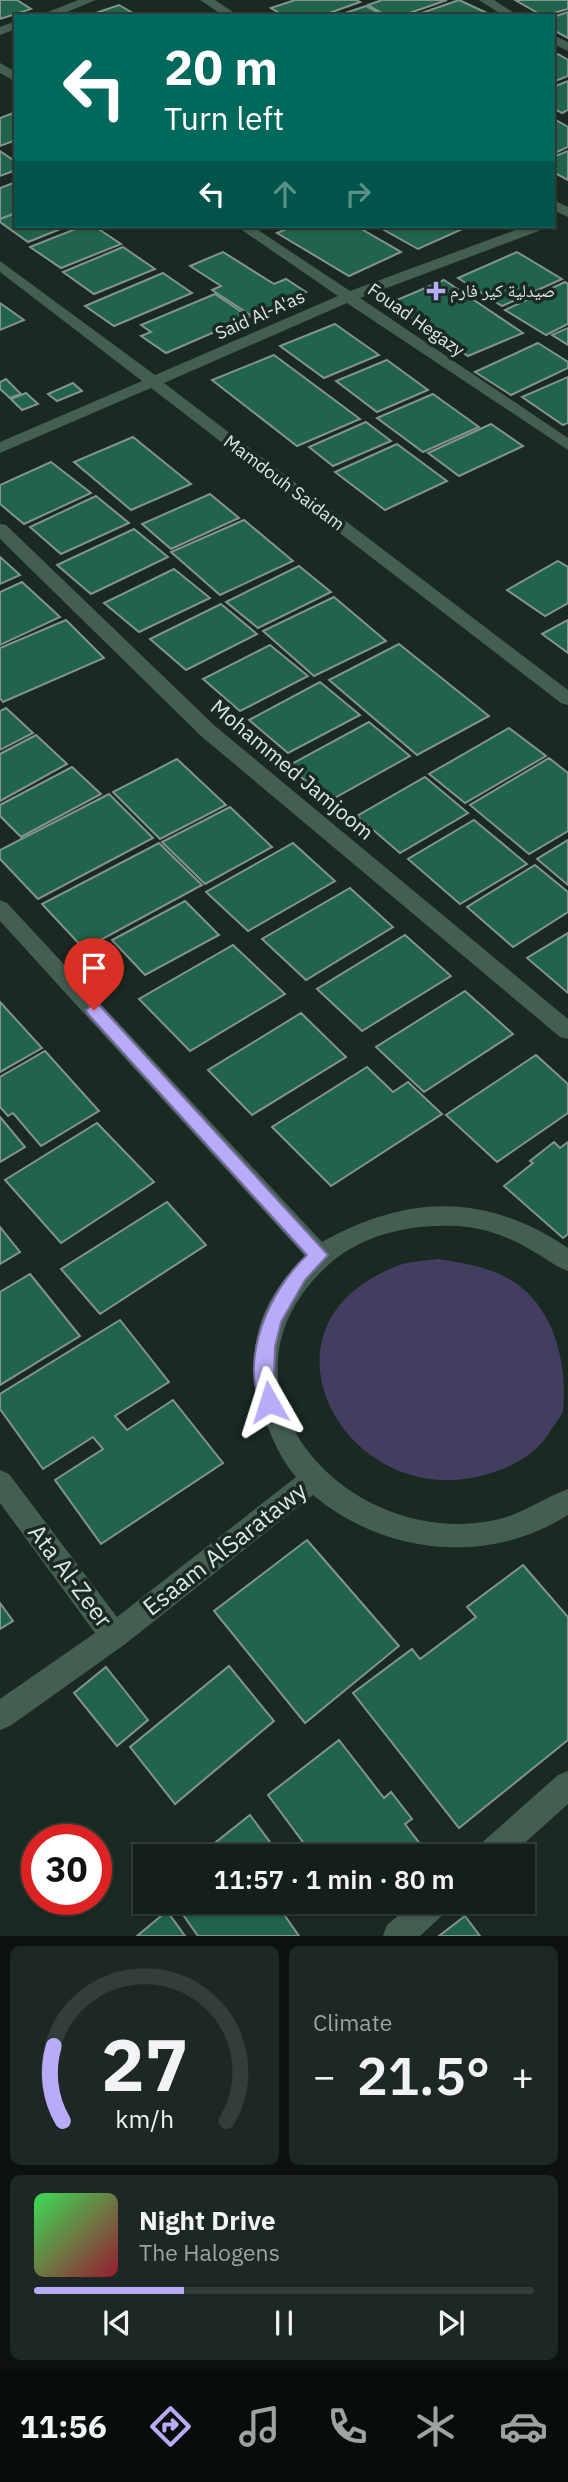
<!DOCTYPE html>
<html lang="en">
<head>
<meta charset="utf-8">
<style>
  :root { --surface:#141f1a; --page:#1d2723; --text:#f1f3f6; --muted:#9da2a2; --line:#333d39; --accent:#b8abf7 }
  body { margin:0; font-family:"IBM Plex Sans","Noto Naskh Arabic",sans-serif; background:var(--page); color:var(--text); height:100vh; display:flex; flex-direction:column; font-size:26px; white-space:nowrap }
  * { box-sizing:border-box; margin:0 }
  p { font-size:23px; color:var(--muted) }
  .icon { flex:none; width:38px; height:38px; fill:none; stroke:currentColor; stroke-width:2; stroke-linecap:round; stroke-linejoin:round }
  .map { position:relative; height:1936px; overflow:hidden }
  .panel { display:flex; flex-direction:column; gap:10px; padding:10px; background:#0b110e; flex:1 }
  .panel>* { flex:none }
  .top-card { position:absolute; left:14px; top:14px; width:541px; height:214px; border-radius:0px; box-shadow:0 2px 5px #0004,0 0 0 2px var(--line); background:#00695c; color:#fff; overflow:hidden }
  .speed { position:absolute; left:21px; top:1824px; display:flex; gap:14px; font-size:35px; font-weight:700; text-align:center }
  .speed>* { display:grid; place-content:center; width:91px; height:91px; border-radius:50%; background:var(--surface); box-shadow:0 2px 5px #0004,0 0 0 2px var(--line); line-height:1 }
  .speed .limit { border:10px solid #d22; background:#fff; color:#111 }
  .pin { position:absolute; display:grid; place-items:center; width:60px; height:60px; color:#fff; margin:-72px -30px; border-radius:50% 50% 50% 0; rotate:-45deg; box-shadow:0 0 7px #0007 }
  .pin .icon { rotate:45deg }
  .me { position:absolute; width:77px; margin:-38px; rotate:354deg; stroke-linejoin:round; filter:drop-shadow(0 0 5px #0008) }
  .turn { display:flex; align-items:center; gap:24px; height:147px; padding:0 35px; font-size:32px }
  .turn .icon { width:91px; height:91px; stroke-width:2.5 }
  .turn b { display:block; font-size:49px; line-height:60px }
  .lanes { display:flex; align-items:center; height:66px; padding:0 35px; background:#0003; justify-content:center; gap:35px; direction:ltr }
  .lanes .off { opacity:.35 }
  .big { font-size:52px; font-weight:600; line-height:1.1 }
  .panel .card { flex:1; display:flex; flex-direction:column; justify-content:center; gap:10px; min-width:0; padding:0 24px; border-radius:10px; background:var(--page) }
  .panel .dial { align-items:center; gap:0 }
  .dial svg { height:182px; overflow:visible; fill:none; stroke:var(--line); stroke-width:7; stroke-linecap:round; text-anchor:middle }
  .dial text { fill:var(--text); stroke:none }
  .song { display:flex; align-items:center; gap:21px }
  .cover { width:84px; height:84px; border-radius:10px; background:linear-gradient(135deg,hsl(130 70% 55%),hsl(350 70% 35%)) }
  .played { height:7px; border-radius:4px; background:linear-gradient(90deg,var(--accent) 30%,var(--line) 30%) }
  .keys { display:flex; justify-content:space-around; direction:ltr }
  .heat { display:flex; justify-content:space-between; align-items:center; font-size:38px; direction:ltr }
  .panel .tiles { flex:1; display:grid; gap:10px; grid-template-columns:1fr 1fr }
  .card:last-child { grid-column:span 2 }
  .trip { position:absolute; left:133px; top:1844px; width:402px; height:70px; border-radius:0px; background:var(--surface); box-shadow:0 2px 5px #0004,0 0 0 2px var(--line); font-weight:600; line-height:70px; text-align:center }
  .tab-bar { display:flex; height:112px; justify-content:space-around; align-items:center; background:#080c0a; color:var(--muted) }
  .tab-bar .icon { width:49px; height:49px }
  .tab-bar .selected { color:var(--accent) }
  .tab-bar b { font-size:32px; color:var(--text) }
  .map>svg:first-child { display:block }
</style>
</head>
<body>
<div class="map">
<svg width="568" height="1936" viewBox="0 0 568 1936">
  <rect width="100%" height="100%" fill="#1a2922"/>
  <path fill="#433d5f" d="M438,1259C464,1263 491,1267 514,1282C554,1308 568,1364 563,1411C560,1419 553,1426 549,1433C535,1455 512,1467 488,1474C348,1517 240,1326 397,1266C409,1261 425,1261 438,1259Z"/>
  <g fill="#21644b" stroke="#82948b" stroke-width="2">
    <polygon points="0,0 17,0 31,9 0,19"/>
    <polygon points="295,0 356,0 360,2 321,16 284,16 271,8"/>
    <polygon points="382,0 447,0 401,16 387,16 368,5"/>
    <polygon points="459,0 487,13 479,16 413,16"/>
    <polygon points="515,0 568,0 568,9 543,16"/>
    <polygon points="119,5 138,16 87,16"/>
    <polygon points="366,6 384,16 336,16"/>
    <polygon points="568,12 568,38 553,30 553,17"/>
    <polygon points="558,54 568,60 568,76 553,82 553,56"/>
    <polygon points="568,81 568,110 562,113 553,108 553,87"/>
    <polygon points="16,112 16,140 0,146 0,118"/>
    <polygon points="554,119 568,127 568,147 553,154"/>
    <polygon points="0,151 16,162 16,170 0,176"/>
    <polygon points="568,151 568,180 553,172 553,157"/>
    <polygon points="16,182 16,213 0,219 0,188"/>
    <polygon points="16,213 16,226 68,226 28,242 0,222 0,219"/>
    <polygon points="83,226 94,226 121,244 61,268 30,247"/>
    <polygon points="294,226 356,226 401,252 349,276 277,233"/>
    <polygon points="377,226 469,226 418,249"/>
    <polygon points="123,247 155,269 94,294 63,272"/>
    <polygon points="223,252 274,284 286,279 306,292 252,316 212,290 221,286 190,266"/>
    <polygon points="517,252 562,279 502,306 458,278"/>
    <polygon points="163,273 192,293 114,326 85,306"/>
    <polygon points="444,280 523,333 468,356 390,303"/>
    <polygon points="565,282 568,284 568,324 546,335 505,310"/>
    <polygon points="215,294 249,317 166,353 141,336 151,332 141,325"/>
    <polygon points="0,303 24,320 0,330"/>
    <polygon points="335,324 379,355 324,378 280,346"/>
    <polygon points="568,328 568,345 552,335"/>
    <polygon points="538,343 568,362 568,368 511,395 475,372"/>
    <polygon points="274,355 360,419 297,446 212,380"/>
    <polygon points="387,360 428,390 377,412 336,381"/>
    <polygon points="568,377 568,423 563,425 522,397"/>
    <polygon points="6,379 21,394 10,398 0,389 0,382"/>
    <polygon points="73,383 82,391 57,401 48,394"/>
    <polygon points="26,393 38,404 22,410 11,399"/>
    <polygon points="433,394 479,427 423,452 377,418"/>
    <polygon points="366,422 391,441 333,466 309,447"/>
    <polygon points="491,424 523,446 459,476 428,453"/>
    <polygon points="133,437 191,484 131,510 74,462"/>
    <polygon points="397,444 447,481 385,510 335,472"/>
    <polygon points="51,462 91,493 24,524 0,504 0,485"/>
    <polygon points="210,494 239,518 171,549 142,524"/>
    <polygon points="96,496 129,523 61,554 30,527"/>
    <polygon points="244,520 293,561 220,595 171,552"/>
    <polygon points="134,529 168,557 91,594 57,565"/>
    <polygon points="0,557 20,575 0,584"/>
    <polygon points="558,561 568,567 568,603 545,616 507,590"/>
    <polygon points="299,566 331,592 258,628 226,602"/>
    <polygon points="174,569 210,598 139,632 104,603"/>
    <polygon points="22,582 60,617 0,645 0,592"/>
    <polygon points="334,597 386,641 314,676 263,631"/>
    <polygon points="221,604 257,634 186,670 150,639"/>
    <polygon points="66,620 104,658 3,702 0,698 0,648"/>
    <polygon points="568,620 568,653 542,634"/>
    <polygon points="399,644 489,716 417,755 329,680"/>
    <polygon points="270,645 308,676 240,711 203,679"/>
    <polygon points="320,682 360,715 288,753 249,720"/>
    <polygon points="6,708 33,733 0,750 0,711"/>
    <polygon points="369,722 410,756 329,801 288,766"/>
    <polygon points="509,728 546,756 465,803 429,774"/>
    <polygon points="36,735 67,764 0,801 0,754"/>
    <polygon points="549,758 568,773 568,831 529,854 470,805"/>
    <polygon points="177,759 226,805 160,839 113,792"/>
    <polygon points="72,767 101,794 21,837 0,816 0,805"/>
    <polygon points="425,777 468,813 400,853 357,816"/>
    <polygon points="109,794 153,838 38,899 0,859 0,850"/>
    <polygon points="230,807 272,847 205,884 162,842"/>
    <polygon points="474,820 527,864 460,904 408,859"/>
    <polygon points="568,840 568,885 537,859"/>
    <polygon points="159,843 202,885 84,949 42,904"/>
    <polygon points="293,843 335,881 248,931 206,892"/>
    <polygon points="535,865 568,892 568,912 513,947 467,907"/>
    <polygon points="350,888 393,927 306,980 262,939"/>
    <polygon points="185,901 219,935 145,975 112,940"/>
    <polygon points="568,933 568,993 527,958"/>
    <polygon points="405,935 451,976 362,1031 317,989"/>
    <polygon points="233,945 285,994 190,1051 139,999"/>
    <polygon points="465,991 513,1034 424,1092 376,1047"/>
    <polygon points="0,1002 42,1048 0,1072"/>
    <polygon points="301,1013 346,1057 252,1115 208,1070"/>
    <polygon points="45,1051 99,1111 41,1146 13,1113 8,1116 0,1107 0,1077"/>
    <polygon points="536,1055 568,1084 568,1113 497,1162 446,1115"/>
    <polygon points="367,1067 393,1092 408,1082 442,1114 331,1186 272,1127"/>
    <polygon points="0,1117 25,1147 0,1162"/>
    <polygon points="97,1123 154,1182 61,1243 5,1180"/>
    <polygon points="554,1142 560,1148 568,1142 568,1234 563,1238 504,1186 533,1163 530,1161"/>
    <polygon points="167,1202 206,1245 100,1314 61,1269"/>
    <polygon points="0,1227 20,1252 0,1264"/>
    <polygon points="30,1274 80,1336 0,1385 0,1292"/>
    <polygon points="120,1320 169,1382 115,1416 127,1430 173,1400 223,1463 101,1544 55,1480 103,1449 93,1437 43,1469 0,1409 0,1394"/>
    <polygon points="307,1540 399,1646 305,1723 214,1611"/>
    <polygon points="523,1565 568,1617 568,1740 459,1828 353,1693 412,1649 420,1659 476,1617 467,1607"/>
    <polygon points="0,1603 13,1621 0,1629"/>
    <polygon points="229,1666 274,1721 175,1804 130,1747"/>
    <polygon points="106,1667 148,1720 117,1746 74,1693"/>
    <polygon points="339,1740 384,1798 391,1792 412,1819 405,1824 427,1853 423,1857 314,1857 268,1795"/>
    <polygon points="250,1815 281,1857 197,1857"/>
    <polygon points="174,1902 296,1902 283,1913 299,1936 198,1936"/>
    <polygon points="167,1911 185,1936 137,1936"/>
    <polygon points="465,1916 480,1936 439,1936"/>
  </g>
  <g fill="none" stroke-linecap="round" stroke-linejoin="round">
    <g fill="#455e52" fill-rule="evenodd">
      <polygon points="78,0 96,0 57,16 38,16"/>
      <polygon points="200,0 215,0 239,16 224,16"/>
      <polygon points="479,0 494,0 519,16 504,16"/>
      <polygon points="16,21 16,29 0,35 0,27"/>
      <polygon points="553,35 568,42 568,51 553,44"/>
      <polygon points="0,63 16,72 16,82 0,73"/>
      <polygon points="553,200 568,207 568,217 553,210"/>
      <polygon points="236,226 252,226 350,291 526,226 546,226 544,229 360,298 568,438 568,450 347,303 164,383 568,690 568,705 561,703 151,388 0,453 0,442 142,381 0,272 0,261 155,375 338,296"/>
      <polygon points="0,524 6,525 215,726 568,1019 568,1039 560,1037 201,736 0,539"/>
      <path d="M0,900L7,903L322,1242C407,1195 485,1192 568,1248V1271C556,1267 547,1259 536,1253C512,1238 484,1227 456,1226C408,1224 359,1235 324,1269C201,1388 346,1548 490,1521C520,1516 541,1499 568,1489V1515C488,1566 385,1555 313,1495L124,1645L10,1726L0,1730V1699L95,1633L0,1503V1470L9,1474L117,1617L296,1477C284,1463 276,1447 269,1430C241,1364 253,1306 305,1256L0,921Z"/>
      <polygon points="568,1771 568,1804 509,1857 473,1857 477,1847 558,1775"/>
      <polygon points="414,1902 451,1902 446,1912 420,1936 383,1936 387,1925"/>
    </g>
  </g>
  <path fill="#b8abf7" stroke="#786fa1" stroke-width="2" d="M94,1004L100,1006L328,1255L305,1280L281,1322L275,1347L274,1375L278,1402L275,1408L269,1411L262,1408C239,1357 270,1290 307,1255L88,1014L86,1010Z"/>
  <path fill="#b8abf7" stroke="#1a2922" stroke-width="2.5" d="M432.5 280.5h7v7h7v7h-7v7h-7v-7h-7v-7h7z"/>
  <g text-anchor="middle" stroke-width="7" stroke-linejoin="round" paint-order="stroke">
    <g font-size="18" fill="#dde7e2" stroke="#1a2922" text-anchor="start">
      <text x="450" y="297">صيدلية كير فارم</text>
    </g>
    <g font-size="18" fill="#dde7e2" stroke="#1a2922">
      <text transform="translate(260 315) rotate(-24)" y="6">Said Al-A'as</text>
      <text transform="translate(416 320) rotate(35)" y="6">Fouad Hegazy</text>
      <text transform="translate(284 483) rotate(37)" y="6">Mamdouh Saidam</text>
    </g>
    <g font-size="21" fill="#dde7e2" stroke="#1a2922">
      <text transform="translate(292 770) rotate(40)" y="7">Mohammed Jamjoom</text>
    </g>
    <g font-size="24" fill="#dde7e2" stroke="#1a2922">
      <text transform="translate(225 1549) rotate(-38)" y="8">Esaam AlSaratawy</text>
      <text transform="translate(70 1576) rotate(53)" y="8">Ata Al-Zeer</text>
    </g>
  </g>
</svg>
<div class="speed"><div class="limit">30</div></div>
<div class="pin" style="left:94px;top:1010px;background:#d93025"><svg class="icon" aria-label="arrive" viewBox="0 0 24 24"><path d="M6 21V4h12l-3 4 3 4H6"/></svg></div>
<svg class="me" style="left:269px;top:1402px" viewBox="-20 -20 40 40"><path d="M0-17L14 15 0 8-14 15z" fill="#b8abf7" stroke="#fff" stroke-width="4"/></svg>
<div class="trip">11:57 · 1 min · 80 m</div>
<div class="top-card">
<div class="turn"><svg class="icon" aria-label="left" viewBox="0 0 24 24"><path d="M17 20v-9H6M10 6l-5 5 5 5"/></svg><div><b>20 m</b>Turn left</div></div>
<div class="lanes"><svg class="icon" aria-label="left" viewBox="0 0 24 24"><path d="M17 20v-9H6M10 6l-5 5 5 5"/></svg><svg class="icon off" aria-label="ahead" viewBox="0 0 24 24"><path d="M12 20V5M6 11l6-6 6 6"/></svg><svg class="icon off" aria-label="right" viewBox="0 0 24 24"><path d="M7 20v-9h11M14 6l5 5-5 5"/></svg></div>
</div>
</div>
<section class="panel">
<div class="tiles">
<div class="card dial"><svg viewBox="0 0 100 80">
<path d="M14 69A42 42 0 1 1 86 69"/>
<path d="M14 69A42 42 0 0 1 10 36" stroke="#b8abf7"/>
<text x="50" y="56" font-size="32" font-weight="700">27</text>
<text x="50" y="72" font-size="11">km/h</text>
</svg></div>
<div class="card"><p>Climate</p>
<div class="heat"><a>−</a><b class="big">21.5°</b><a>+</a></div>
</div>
<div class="card">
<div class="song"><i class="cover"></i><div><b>Night Drive</b><p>The Halogens</p></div></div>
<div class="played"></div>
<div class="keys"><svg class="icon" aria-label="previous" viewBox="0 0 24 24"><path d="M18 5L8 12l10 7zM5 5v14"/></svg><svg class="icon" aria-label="pause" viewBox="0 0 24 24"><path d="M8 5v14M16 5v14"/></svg><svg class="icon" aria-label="next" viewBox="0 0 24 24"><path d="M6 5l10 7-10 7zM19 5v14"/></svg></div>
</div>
</div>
</section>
<nav class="tab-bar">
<b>11:56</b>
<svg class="icon selected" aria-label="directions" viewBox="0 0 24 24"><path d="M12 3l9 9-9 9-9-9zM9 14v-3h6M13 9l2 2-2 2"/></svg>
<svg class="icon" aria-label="music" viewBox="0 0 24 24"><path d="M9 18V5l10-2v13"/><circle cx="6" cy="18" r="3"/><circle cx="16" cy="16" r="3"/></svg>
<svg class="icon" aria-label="phone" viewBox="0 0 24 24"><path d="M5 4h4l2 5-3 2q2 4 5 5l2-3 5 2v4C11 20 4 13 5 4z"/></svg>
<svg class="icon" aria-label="climate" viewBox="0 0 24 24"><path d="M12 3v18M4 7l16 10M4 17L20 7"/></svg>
<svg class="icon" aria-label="car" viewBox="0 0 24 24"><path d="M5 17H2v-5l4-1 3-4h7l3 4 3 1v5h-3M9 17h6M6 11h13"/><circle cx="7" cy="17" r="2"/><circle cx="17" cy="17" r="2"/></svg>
</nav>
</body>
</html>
